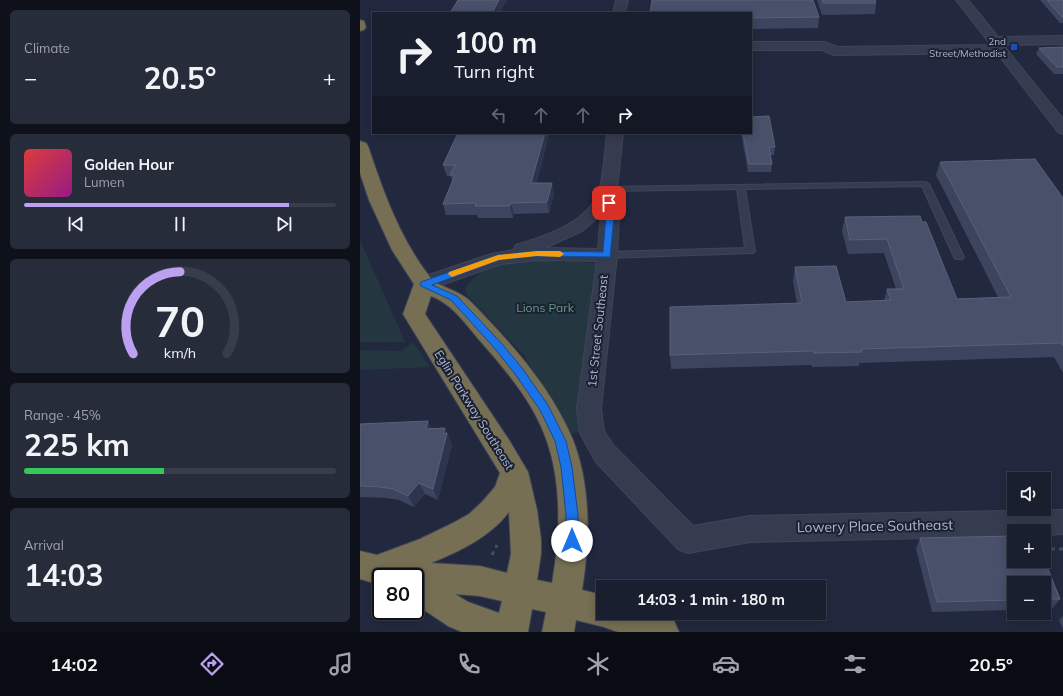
<!DOCTYPE html>
<html lang="en">
<head>
<meta charset="utf-8">
<style>
  :root { --surface:#1a1f2f; --page:#272c3b; --text:#f1f3f6; --muted:#9fa2aa; --line:#383d4b; --accent:#bca0f2 }
  body { margin:0; font-family:Mulish,sans-serif; background:var(--page); color:var(--text); height:100vh; display:flex; flex-direction:column; font-size:15px; white-space:nowrap }
  * { box-sizing:border-box; margin:0 }
  p { font-size:13px; color:var(--muted) }
  .icon { flex:none; width:22px; height:22px; fill:none; stroke:currentColor; stroke-width:2; stroke-linecap:round; stroke-linejoin:round }
  .map { position:relative; flex:1; overflow:hidden }
  .drawer { display:flex; flex-direction:column; gap:10px; padding:10px; background:#0e111a; width:360px }
  .drawer>* { flex:none }
  .top-card { position:absolute; left:12px; top:12px; width:380px; height:122px; border-radius:0px; box-shadow:0 2px 10px #0003,0 0 0 1px var(--line); background:#1a1f2f; color:var(--text); overflow:hidden }
  .buttons { position:absolute; left:647px; top:472px; display:grid; gap:8px }
  .buttons a { display:grid; place-items:center; width:44px; height:44px; border-radius:0px; background:var(--surface); box-shadow:0 2px 10px #0003,0 0 0 1px var(--line); font-size:20px }
  .speed { position:absolute; left:12px; top:568px; display:flex; gap:8px; font-size:20px; font-weight:700; text-align:center }
  .speed>* { display:grid; place-content:center; width:52px; height:52px; border-radius:50%; background:var(--surface); box-shadow:0 2px 10px #0003,0 0 0 1px var(--line); line-height:1 }
  .speed .limit { border:2px solid #111; border-radius:6px; background:#fff; color:#111 }
  .pin { position:absolute; display:grid; place-items:center; width:34px; height:34px; color:#fff; margin:-17px; border-radius:8px; box-shadow:0 2px 6px #0006 }
  .me { position:absolute; width:44px; margin:-22px; rotate:0deg; stroke-linejoin:round; filter:drop-shadow(0 0 3px #0008) }
  .turn { display:flex; align-items:center; gap:14px; height:84px; padding:0 16px; font-size:18px }
  .turn .icon { width:52px; height:52px; stroke-width:2.5 }
  .turn b { display:block; font-size:28px; line-height:34px }
  .lanes { display:flex; align-items:center; height:38px; padding:0 16px; background:#0003; justify-content:center; gap:20px; direction:ltr }
  .lanes .off { opacity:.35 }
  .big { font-size:30px; font-weight:700; line-height:1.1 }
  .drawer .widget { flex:1; display:flex; flex-direction:column; justify-content:center; gap:6px; min-width:0; padding:0 14px; border-radius:6px; background:var(--page) }
  .drawer .dial { align-items:center; gap:0 }
  .dial svg { height:104px; overflow:visible; fill:none; stroke:var(--line); stroke-width:7; stroke-linecap:round; text-anchor:middle }
  .dial text { fill:var(--text); stroke:none }
  .song { display:flex; align-items:center; gap:12px }
  .cover { width:48px; height:48px; border-radius:6px; background:linear-gradient(135deg,hsl(0 70% 55%),hsl(310 70% 35%)) }
  .played { height:4px; border-radius:2px; background:linear-gradient(90deg,var(--accent) 85%,var(--line) 85%) }
  .keys { display:flex; justify-content:space-around; direction:ltr }
  .heat { display:flex; justify-content:space-between; align-items:center; font-size:22px; direction:ltr }
  .charge { height:6px; border-radius:3px; background:linear-gradient(90deg,#34c759 45%,var(--line) 0) }
  .trip { position:absolute; left:236px; top:580px; width:230px; height:40px; border-radius:0px; background:var(--surface); box-shadow:0 2px 10px #0003,0 0 0 1px var(--line); font-weight:700; line-height:40px; text-align:center }
  .tabs { display:flex; height:64px; justify-content:space-around; align-items:center; background:#0a0c13; color:var(--muted) }
  .tabs .icon { width:28px; height:28px }
  .tabs .active { color:var(--accent) }
  .tabs b { font-size:18px; color:var(--text) }
  main { display:flex; flex:1; min-height:0 }
  .map>svg:first-child { display:block }
</style>
</head>
<body>
<main>
<section class="drawer">
<div class="widget"><p>Climate</p>
<div class="heat"><a>−</a><b class="big">20.5°</b><a>+</a></div>
</div>
<div class="widget">
<div class="song"><i class="cover"></i><div><b>Golden Hour</b><p>Lumen</p></div></div>
<div class="played"></div>
<div class="keys"><svg class="icon" aria-label="previous" viewBox="0 0 24 24"><path d="M18 5L8 12l10 7zM5 5v14"/></svg><svg class="icon" aria-label="pause" viewBox="0 0 24 24"><path d="M8 5v14M16 5v14"/></svg><svg class="icon" aria-label="next" viewBox="0 0 24 24"><path d="M6 5l10 7-10 7zM19 5v14"/></svg></div>
</div>
<div class="widget dial"><svg viewBox="0 0 100 80">
<path d="M14 69A42 42 0 1 1 86 69"/>
<path d="M14 69A42 42 0 0 1 50 6" stroke="#bca0f2"/>
<text x="50" y="56" font-size="32" font-weight="700">70</text>
<text x="50" y="72" font-size="11">km/h</text>
</svg></div>
<div class="widget"><p>Range · 45%</p><b class="big">225 km</b><div class="charge"></div></div>
<div class="widget"><p>Arrival</p><b class="big">14:03</b></div>
</section>
<div class="map">
<svg width="703" height="632" viewBox="0 0 703 632">
  <rect width="100%" height="100%" fill="#22293f"/>
  <g fill="#243740">
    <polygon points="0,240 45,342 0,342"/>
    <path d="M172,260L235,263L237,265L223,431L210,434L164,355L107,295L105,289C119,266 147,263 172,260Z"/>
    <polygon points="53,342 70,367 0,370 0,350 41,351"/>
  </g>
  <g fill="none" stroke-linecap="round" stroke-linejoin="round">
    <defs>
      <polygon id="lane" points="565,182 569,184 604,257 602,259 596,259 594,257 562,186 385,189 395,251 393,253 247,258 242,255 247,252 385,248 377,189 245,191 245,187 248,187"/>
      <g id="street">
        <polygon points="256,0 268,0 265,13 253,13"/>
        <polygon points="596,0 608,0 638,37 703,36 703,44 643,45 703,119 703,134 698,132 637,53 474,55 462,50 391,50 391,42 464,42 477,47 631,45"/>
        <path d="M247,133H263L257,189L259,216L257,255L241,409L244,431L254,446L333,526L390,516L703,510V534L684,535V531H654V536L390,542L328,553L318,549L236,462L220,433L217,409L237,261L177,260L141,264L64,291L57,289L54,284L57,279L131,254L154,250V249L156,245C186,236 231,222 240,188C244,171 245,151 247,133ZM241,215L238,249L185,248L222,231Z"/>
      </g>
      <g id="highway">
        <polygon points="0,20 4,21 6,27 4,30 0,31"/>
        <path d="M0,141L6,143L8,146C23,191 40,239 70,277C79,288 98,289 111,302C151,343 191,387 213,440C231,486 230,542 222,590L243,595V613H295L314,621L319,632H258L244,627L216,620L214,632H182L186,612L172,609L168,632H102L88,626L55,604V577H21V585L0,579V551L17,555L60,539L93,523L109,514L122,502L135,487L140,473L43,314L54,284L32,250L9,200L0,173ZM71,296C94,305 106,325 122,343C143,367 166,394 180,424C203,473 201,532 192,583L177,580L181,554V539L177,510L168,472L149,440L65,314ZM149,512L151,554L147,573L120,566L71,563C100,551 130,537 149,512ZM95,594L120,596L142,601L139,613L108,602Z"/>
      </g>
    </defs>
    <use href="#lane" stroke="#3f4558" stroke-width="2"/>
    <use href="#street" stroke="#3f4558" stroke-width="2"/>
    <use href="#highway" stroke="#3e4457" stroke-width="2"/>
    <g stroke="#3d5158" stroke-width="3" stroke-dasharray="4 4" stroke-linecap="butt">
      <polyline points="691,549 703,549"/>
      <polyline points="132,555 137,545"/>
    </g>
    <use href="#lane" fill="#363c4f" fill-rule="evenodd"/>
    <use href="#street" fill="#363c4f" fill-rule="evenodd"/>
    <use href="#highway" fill="#766f53" fill-rule="evenodd"/>
  </g>
  <g fill="#3d445e">
    <polygon points="457,0 515,0 516,3 515,14 462,15"/>
    <polygon points="680,0 703,0 703,23 700,23"/>
    <polygon points="391,13 459,17 458,28 392,29 391,37"/>
    <polygon points="703,47 703,74 694,74 676,54 679,48"/>
    <polygon points="98,133 194,194 189,213 154,214 153,218 118,218 117,215 86,215 83,204 92,182 91,176 87,176 83,165"/>
    <polygon points="381,133 391,133 415,147 414,155 410,155 412,164 411,172 388,172"/>
    <polygon points="580,162 703,198 703,373 694,357 499,363 499,366 452,367 451,365 311,369 310,355 437,303 433,281 435,267 486,302 524,301 527,289 536,289 524,253 488,254 482,231 485,217 562,222 597,299 638,297 576,175"/>
    <polygon points="68,421 71,428 85,428 92,445 78,500 65,494 54,507 39,500 26,498 0,497 0,424"/>
    <polygon points="654,536 654,561 684,561 684,559 700,599 692,609 684,609 684,583 654,583 654,610 572,612 556,549 560,538"/>
    <polygon points="703,616 703,629 699,620"/>
  </g>
  <g fill="#2d344d">
    <polygon points="139,0 147,0 140,13 132,13"/>
    <polygon points="185,133 190,133 174,194 171,183"/>
    <polygon points="192,183 194,194 189,213 187,202"/>
    <polygon points="151,203 154,214 153,218 150,206"/>
    <polygon points="68,421 73,433 66,429"/>
    <polygon points="85,428 92,445 78,500 73,489"/>
    <polygon points="59,483 65,494 54,507 48,496"/>
  </g>
  <g fill="#49506a" stroke="#5a6079">
    <polygon points="98,0 139,0 132,13 90,13"/>
    <polygon points="292,0 453,0 459,17 391,18 391,13 290,13"/>
    <polygon points="462,0 515,0 516,3 463,3"/>
    <polygon points="687,0 703,0 703,17 702,17"/>
    <polygon points="703,47 703,67 697,67 679,48"/>
    <polygon points="409,116 415,147 409,147 412,164 389,164 383,133 391,133 391,117"/>
    <polygon points="98,133 185,133 171,183 192,183 187,202 151,203 150,206 115,206 116,203 83,204 95,175 90,175 95,165 83,165"/>
    <polygon points="675,159 703,198 703,346 701,343 501,349 502,352 454,353 453,351 310,355 310,307 442,303 435,267 476,266 486,302 531,300 527,289 544,289 527,239 490,240 485,217 560,216 562,222 566,222 597,299 651,297 580,162"/>
    <polygon points="68,421 66,429 85,428 83,433 87,433 73,489 59,483 48,496 33,489 20,487 0,486 0,424"/>
    <polygon points="654,536 654,561 684,561 684,559 700,599 684,599 684,583 654,583 654,600 577,602 560,538"/>
  </g>
  <polygon fill="#1a73e8" stroke="#114b97" points="249,200 252,203 254,216 250,257 177,256 139,260 72,285 97,296 143,345 162,368 188,405 206,441 212,467 218,515 218,541 217,545 212,546 208,545 206,541 206,515 201,467 195,441 180,410 155,374 136,350 91,300 61,286 60,284 61,282 138,255 177,251 243,252 246,216 245,203"/>
  <polygon fill="#f59e0b" points="177,251 200,251 204,254 200,257 177,256 139,260 92,277 88,274 89,272 138,255"/>
  <rect fill="#1a4fb4" stroke="#1b2134" stroke-width="1.5" x="650" y="43" width="8" height="8" rx="2"/>
  <g text-anchor="middle" stroke-width="4" stroke-linejoin="round" paint-order="stroke">
    <g font-size="10" fill="#b2b7ca" stroke="#1b2134" text-anchor="end">
      <text x="646" y="45">2nd<tspan x="646" dy="12">Street/Methodist</tspan></text>
    </g>
    <g font-size="12" fill="#689d7f" stroke="#1b2134">
      <text x="185" y="312">Lions Park</text>
    </g>
    <g font-size="12" fill="#b2b7ca" stroke="#1b2134">
      <text transform="translate(238 331) rotate(-84)" y="4">1st Street Southeast</text>
      <text transform="translate(114 410) rotate(58)" y="4">Eglin Parkway Southeast</text>
    </g>
    <g font-size="14" fill="#b2b7ca" stroke="#1b2134">
      <text transform="translate(515 526) rotate(-1)" y="5">Lowery Place Southeast</text>
    </g>
  </g>
</svg>
<div class="buttons">
<a><svg class="icon" aria-label="sound" viewBox="0 0 24 24"><path d="M4 9h4l5-4v14l-5-4H4zM17 9q2 3 0 6"/></svg></a>
<a>+</a>
<a>−</a>
</div>
<div class="speed"><div class="limit">80</div></div>
<div class="pin" style="left:249px;top:203px;background:#d93025"><svg class="icon" aria-label="arrive" viewBox="0 0 24 24"><path d="M6 21V4h12l-3 4 3 4H6"/></svg></div>
<svg class="me" style="left:212px;top:541px" viewBox="-20 -20 40 40"><circle r="19" fill="#fff"/><path d="M0-13L10 11 0 6-10 11z" fill="#1a73e8"/></svg>
<div class="trip">14:03 · 1 min · 180 m</div>
<div class="top-card">
<div class="turn"><svg class="icon" aria-label="right" viewBox="0 0 24 24"><path d="M7 20v-9h11M14 6l5 5-5 5"/></svg><div><b>100 m</b>Turn right</div></div>
<div class="lanes"><svg class="icon off" aria-label="left" viewBox="0 0 24 24"><path d="M17 20v-9H6M10 6l-5 5 5 5"/></svg><svg class="icon off" aria-label="ahead" viewBox="0 0 24 24"><path d="M12 20V5M6 11l6-6 6 6"/></svg><svg class="icon off" aria-label="ahead" viewBox="0 0 24 24"><path d="M12 20V5M6 11l6-6 6 6"/></svg><svg class="icon" aria-label="right" viewBox="0 0 24 24"><path d="M7 20v-9h11M14 6l5 5-5 5"/></svg></div>
</div>
</div>
</main>
<nav class="tabs">
<b>14:02</b>
<svg class="icon active" aria-label="directions" viewBox="0 0 24 24"><path d="M12 3l9 9-9 9-9-9zM9 14v-3h6M13 9l2 2-2 2"/></svg>
<svg class="icon" aria-label="music" viewBox="0 0 24 24"><path d="M9 18V5l10-2v13"/><circle cx="6" cy="18" r="3"/><circle cx="16" cy="16" r="3"/></svg>
<svg class="icon" aria-label="phone" viewBox="0 0 24 24"><path d="M5 4h4l2 5-3 2q2 4 5 5l2-3 5 2v4C11 20 4 13 5 4z"/></svg>
<svg class="icon" aria-label="climate" viewBox="0 0 24 24"><path d="M12 3v18M4 7l16 10M4 17L20 7"/></svg>
<svg class="icon" aria-label="car" viewBox="0 0 24 24"><path d="M5 17H2v-5l4-1 3-4h7l3 4 3 1v5h-3M9 17h6M6 11h13"/><circle cx="7" cy="17" r="2"/><circle cx="17" cy="17" r="2"/></svg>
<svg class="icon" aria-label="filters" viewBox="0 0 24 24"><path d="M4 7h16M4 17h16"/><circle cx="9" cy="7" r="2"/><circle cx="15" cy="17" r="2"/></svg>
<b>20.5°</b>
</nav>
</body>
</html>
